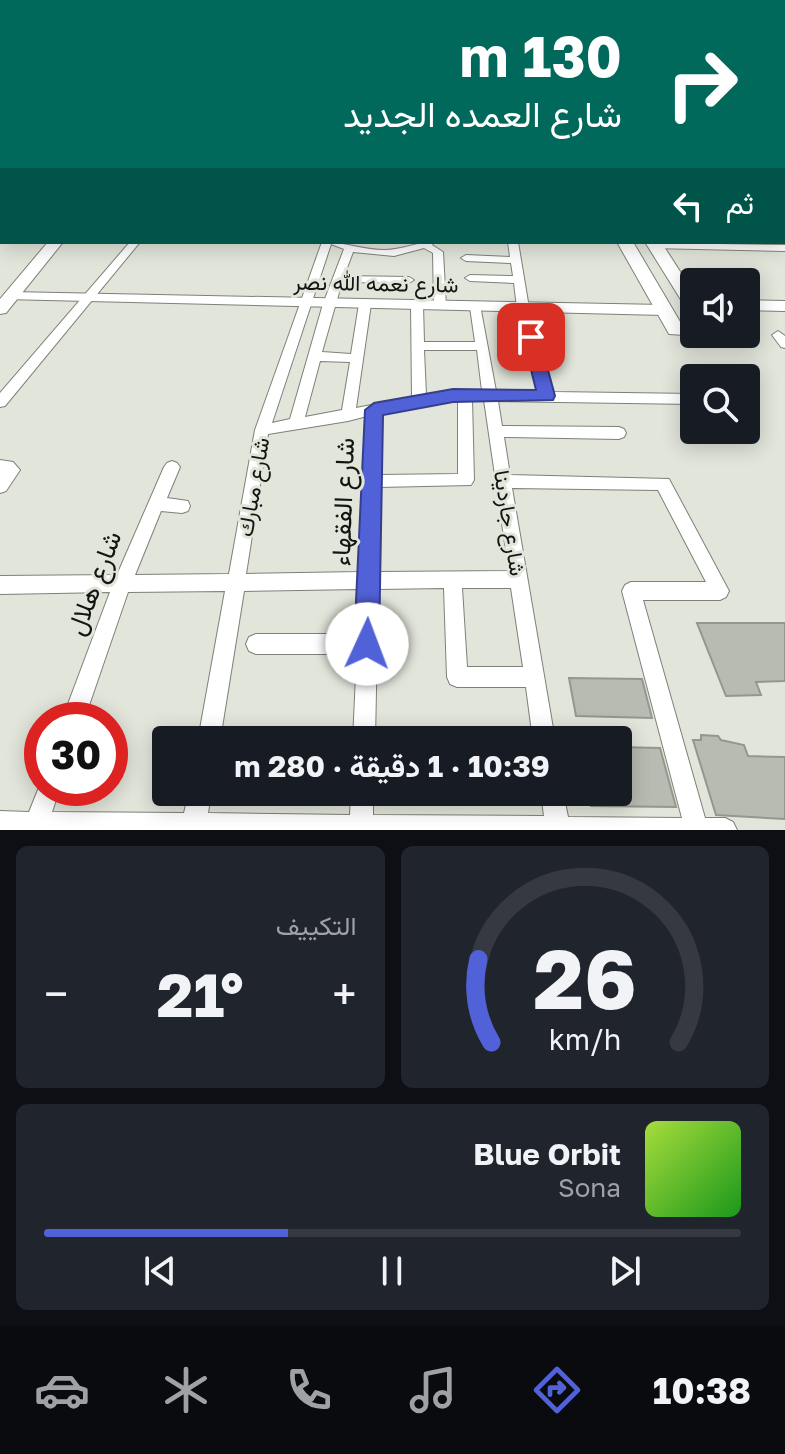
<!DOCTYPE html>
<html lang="ar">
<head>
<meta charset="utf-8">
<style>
  :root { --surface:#171b24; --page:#20242c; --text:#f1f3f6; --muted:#9ea1a6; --line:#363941; --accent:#5161d7 }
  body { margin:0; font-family:"Golos Text",Vazirmatn,sans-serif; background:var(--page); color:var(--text); direction:rtl; height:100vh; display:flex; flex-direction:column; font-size:30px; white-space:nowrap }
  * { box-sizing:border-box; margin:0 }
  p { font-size:26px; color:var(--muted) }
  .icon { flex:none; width:44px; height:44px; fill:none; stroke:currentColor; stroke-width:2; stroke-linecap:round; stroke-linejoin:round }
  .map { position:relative; height:830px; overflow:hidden; direction:ltr }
  .side { display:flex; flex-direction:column; gap:16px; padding:16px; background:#0d0f14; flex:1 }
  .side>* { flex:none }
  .hud { position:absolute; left:0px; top:0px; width:786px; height:244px; box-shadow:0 4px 20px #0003; direction:rtl; background:#00695c; color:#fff; overflow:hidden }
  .tools { position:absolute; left:680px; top:268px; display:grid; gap:16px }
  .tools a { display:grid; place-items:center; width:80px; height:80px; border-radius:8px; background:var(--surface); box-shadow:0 4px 20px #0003; font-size:40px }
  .speed { position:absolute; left:24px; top:702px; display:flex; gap:16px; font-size:40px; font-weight:700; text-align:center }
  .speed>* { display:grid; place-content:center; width:104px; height:104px; border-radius:50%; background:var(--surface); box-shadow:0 4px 20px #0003; line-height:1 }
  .speed .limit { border:12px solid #d22; background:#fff; color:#111 }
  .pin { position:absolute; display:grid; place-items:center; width:68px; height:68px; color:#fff; margin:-34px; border-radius:16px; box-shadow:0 4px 12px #0006 }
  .me { position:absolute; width:88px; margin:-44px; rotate:2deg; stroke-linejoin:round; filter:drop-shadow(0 0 6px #0008) }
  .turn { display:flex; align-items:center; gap:28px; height:168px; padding:0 32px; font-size:36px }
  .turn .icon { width:104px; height:104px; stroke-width:2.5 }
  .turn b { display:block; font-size:56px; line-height:68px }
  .then { display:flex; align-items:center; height:76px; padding:0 32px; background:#0003; gap:16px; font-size:30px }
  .big { font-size:60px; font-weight:700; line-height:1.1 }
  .side .card { flex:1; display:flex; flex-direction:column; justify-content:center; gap:12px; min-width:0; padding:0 28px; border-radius:12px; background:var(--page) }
  .side .dial { align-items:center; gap:0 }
  .dial svg { height:208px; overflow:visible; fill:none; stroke:var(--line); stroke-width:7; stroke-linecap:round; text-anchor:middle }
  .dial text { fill:var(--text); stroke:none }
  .song { display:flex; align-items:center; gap:24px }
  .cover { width:96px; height:96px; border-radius:12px; background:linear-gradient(135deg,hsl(80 70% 55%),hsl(120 70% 35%)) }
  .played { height:8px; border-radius:4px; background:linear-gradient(90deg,var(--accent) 35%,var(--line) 35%) }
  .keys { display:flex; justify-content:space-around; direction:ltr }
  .heat { display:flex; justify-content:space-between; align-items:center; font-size:44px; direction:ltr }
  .side .tiles { flex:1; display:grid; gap:16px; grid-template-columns:1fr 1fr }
  .card:last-child { grid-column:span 2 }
  .trip { position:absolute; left:152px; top:726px; width:480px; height:80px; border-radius:8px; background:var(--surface); box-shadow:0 4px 20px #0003; font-weight:700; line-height:80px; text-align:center; direction:rtl }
  .dock { display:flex; height:128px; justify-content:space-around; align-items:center; background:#090b0e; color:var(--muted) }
  .dock .icon { width:56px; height:56px }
  .dock .selected { color:var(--accent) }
  .dock b { font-size:36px; color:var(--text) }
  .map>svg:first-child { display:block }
</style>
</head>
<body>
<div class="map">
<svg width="785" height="830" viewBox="0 0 785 830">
  <rect width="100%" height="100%" fill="#e1e5da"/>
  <g fill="#b7bbb1" stroke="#94978e" stroke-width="2">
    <polygon points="697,623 785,623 785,681 756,682 761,695 726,696"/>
    <polygon points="569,678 642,679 652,718 576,716"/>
    <polygon points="701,735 718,736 721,740 744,745 748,756 785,757 785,819 716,815 693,740 701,740"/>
    <polygon points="618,747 660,748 676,807 591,806 589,792 618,792"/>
  </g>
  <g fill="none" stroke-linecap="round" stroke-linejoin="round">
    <defs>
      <g id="minor">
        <rect x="0" y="140" width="2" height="6"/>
        <rect x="784" y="141" width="1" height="4"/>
        <rect x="784" y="153" width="1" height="4"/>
        <rect x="784" y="175" width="1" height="6"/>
        <polygon points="2,185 2,191 0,192 0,186"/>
        <rect x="784" y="188" width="1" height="6"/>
        <polygon points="2,216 2,223 0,224 0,217"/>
        <rect x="784" y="219" width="1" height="7"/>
        <polygon points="130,242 140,242 5,406 0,407 0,393"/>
        <path d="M322,242C344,242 363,250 384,250C402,250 417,242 434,242L432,245L443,252L446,306L440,309L434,306L433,253L424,248L394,256L353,252L344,276L409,277L414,280L409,283L342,282L322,352L351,354L359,304L361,302H369L371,304L356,408L412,397L411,305L417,302L423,305L424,342H475L470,307L472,305H480L496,391L539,392L517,308L514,283L470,281L465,278L470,275L513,276L511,263L466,261L461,258L466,255L510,257L508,242H518L529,308L553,392L694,394V404L498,401L502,426L619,427L624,429L626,433L624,437L619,439L504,437L510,475L669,479L729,591L726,597L720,600H643L705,818H725L733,822L737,830H0V811L29,812L42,780V788H60L52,812L184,813L189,792H211L208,813L350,815L351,792H373V815L544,816L541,792H563L568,817L682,818L622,591L625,585L631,582H706L658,490L512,488L555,740H533L526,687H457L450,684L447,677L444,588L378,589L375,740H353L357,654H256L249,651L246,644L249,637L256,634H358L360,589L244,591L220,740H198L225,591L128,592L84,720H62L110,592L0,594V576L117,575L164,467L167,463L172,461L177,463L180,467L167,498L188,501L190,506L188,511L182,513L161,511L135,575L229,574L255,430ZM331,244L344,249L323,304L290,419L272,423ZM424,350H477L482,391L453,390L426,395ZM320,361L350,362L342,410L305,417ZM453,400H458V474L380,475L381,413ZM472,400H484L509,571L378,572L379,487L471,485L474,480ZM367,416L360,572L246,574L268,434L348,421ZM462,588H511L523,667H467Z"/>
        <polygon points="655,243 785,245 785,251 651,248 651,244"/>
        <polygon points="778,331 785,336 785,348 781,347 772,335"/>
        <polygon points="0,460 13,462 20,470 6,491 0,493"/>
      </g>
      <polygon id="tertiary" points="10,292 664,305 671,310 664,315 5,299 5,293"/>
      <polygon id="secondary" points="48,242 63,242 6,313 0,314 0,299"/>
      <g id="primary">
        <polygon points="617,242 633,242 682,325 694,326 694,334 702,334 701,336 669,334"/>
        <polygon points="645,242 661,242 694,293 694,313 688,311"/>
        <polygon points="746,300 785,301 785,311 746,310"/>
      </g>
    </defs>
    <use href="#minor" stroke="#7e8178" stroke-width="2"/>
    <use href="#tertiary" stroke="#7e8178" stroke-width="2"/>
    <use href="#secondary" stroke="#7e8178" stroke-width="2"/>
    <use href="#primary" stroke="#7e8178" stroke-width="2"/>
    <use href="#minor" fill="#fff" fill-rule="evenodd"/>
    <use href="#tertiary" fill="#fff" fill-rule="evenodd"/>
    <use href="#secondary" fill="#fff" fill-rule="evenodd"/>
    <use href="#primary" fill="#fff" fill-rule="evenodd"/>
  </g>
  <linearGradient id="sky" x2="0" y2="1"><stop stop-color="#8cb8b3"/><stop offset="0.54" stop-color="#f2f3ee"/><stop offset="1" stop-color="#f2f3ee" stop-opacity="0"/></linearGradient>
  <rect width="785" height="256" fill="url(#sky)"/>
  <polygon fill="#5161d7" stroke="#353f8c" stroke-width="2" points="531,332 539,337 555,396 553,400 453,402 383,415 379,644 375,653 367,657 358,653 354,644 365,410 374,403 453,389 536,390 523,337"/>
  <g text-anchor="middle" stroke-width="6" stroke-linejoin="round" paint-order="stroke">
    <g font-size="22" fill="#141512" stroke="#e1e5da">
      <text transform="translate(376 283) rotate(1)" y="8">شارع نعمه الله نصر</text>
      <text transform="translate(253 487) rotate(-80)" y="8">شارع مبارك</text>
      <text transform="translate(510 523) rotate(81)" y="8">شارع جاردينا</text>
    </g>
    <g font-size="26" fill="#141512" stroke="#e1e5da">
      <text transform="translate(343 502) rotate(-88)" y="9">شارع الفقهاء</text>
      <text transform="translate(94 583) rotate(-69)" y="9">شارع هلال</text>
    </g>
  </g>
</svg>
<div class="tools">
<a><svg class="icon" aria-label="sound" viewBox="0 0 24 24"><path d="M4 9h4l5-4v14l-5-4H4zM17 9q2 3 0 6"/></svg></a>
<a><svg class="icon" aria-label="search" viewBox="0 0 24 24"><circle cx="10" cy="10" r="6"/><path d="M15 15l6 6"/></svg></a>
</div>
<div class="speed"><div class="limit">30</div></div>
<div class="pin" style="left:531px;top:337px;background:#d93025"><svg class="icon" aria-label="arrive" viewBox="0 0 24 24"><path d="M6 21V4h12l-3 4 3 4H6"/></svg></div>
<svg class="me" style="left:367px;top:644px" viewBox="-20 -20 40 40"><circle r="19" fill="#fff"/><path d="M0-13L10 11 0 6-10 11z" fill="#5161d7"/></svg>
<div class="trip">10:39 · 1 دقيقة · 280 m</div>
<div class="hud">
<div class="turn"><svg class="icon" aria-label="right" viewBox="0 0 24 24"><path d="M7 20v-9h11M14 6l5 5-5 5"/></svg><div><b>130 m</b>شارع العمده الجديد</div></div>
<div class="then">ثم<svg class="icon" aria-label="left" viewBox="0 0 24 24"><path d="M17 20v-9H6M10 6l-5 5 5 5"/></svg></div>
</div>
</div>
<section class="side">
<div class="tiles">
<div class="card dial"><svg viewBox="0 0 100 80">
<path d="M14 69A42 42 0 1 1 86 69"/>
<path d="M14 69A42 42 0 0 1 9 37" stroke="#5161d7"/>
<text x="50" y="56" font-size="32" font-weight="700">26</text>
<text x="50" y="72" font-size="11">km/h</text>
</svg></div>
<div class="card"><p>التكييف</p>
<div class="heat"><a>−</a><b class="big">21°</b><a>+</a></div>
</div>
<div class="card">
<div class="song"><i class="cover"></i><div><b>Blue Orbit</b><p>Sona</p></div></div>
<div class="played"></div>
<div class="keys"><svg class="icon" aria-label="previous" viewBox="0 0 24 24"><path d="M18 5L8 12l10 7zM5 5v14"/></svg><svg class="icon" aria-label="pause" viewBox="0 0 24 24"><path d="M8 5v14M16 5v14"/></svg><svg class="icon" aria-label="next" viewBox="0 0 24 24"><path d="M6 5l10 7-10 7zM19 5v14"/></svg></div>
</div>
</div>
</section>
<nav class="dock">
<b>10:38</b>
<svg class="icon selected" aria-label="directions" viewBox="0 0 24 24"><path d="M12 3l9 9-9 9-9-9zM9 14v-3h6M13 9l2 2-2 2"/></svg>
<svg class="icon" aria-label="music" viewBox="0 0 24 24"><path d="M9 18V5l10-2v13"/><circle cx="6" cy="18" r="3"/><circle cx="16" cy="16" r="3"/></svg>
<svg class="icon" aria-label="phone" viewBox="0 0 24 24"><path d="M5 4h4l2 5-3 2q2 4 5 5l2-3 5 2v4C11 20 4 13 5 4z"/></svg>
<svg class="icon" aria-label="climate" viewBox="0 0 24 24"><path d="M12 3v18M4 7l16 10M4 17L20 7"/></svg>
<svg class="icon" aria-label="car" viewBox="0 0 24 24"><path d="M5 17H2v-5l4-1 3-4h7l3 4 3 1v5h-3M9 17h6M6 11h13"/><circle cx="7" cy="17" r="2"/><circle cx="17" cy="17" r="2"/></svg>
</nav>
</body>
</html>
